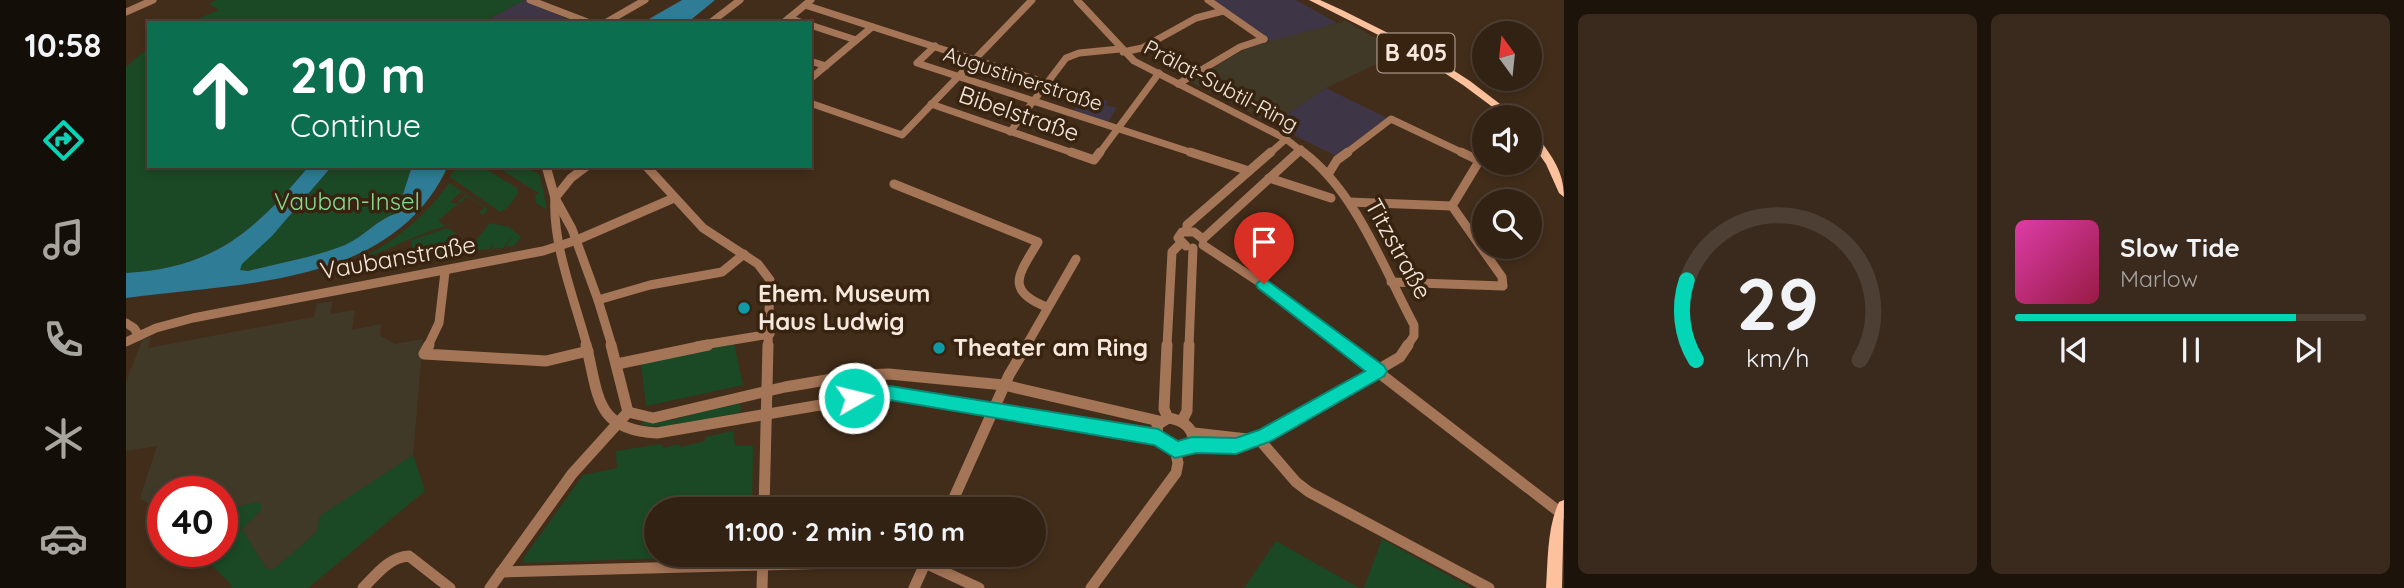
<!DOCTYPE html>
<html lang="en">
<head>
<meta charset="utf-8">
<style>
  :root { --surface:#322214; --page:#3a2a1d; --text:#f1f3f6; --muted:#a8a4a0; --line:#4d3f34; --accent:#04d5b6 }
  body { margin:0; font-family:Quicksand,sans-serif; background:var(--page); color:var(--text); height:100vh; display:flex; flex-direction:column; font-size:26px; white-space:nowrap }
  * { box-sizing:border-box; margin:0 }
  p { font-size:23px; color:var(--muted) }
  .icon { flex:none; width:38px; height:38px; fill:none; stroke:currentColor; stroke-width:2; stroke-linecap:round; stroke-linejoin:round }
  .map { position:relative; flex:1; overflow:hidden }
  .details { display:flex; flex-direction:column; gap:14px; padding:14px; background:#1c130b; width:840px }
  .details>* { flex:none }
  .guide { position:absolute; left:21px; top:21px; width:665px; height:147px; border-radius:0px; box-shadow:0 4px 10px #0003,0 0 0 2px var(--line); background:#0b6e4f; color:#fff; overflow:hidden }
  .needle { width:46px; rotate:345deg }
  .fabs { position:absolute; left:1346px; top:21px; display:grid; gap:14px }
  .fabs a { display:grid; place-items:center; width:70px; height:70px; border-radius:50%; background:var(--surface); box-shadow:0 4px 10px #0003,0 0 0 2px var(--line); font-size:35px }
  .speed { position:absolute; left:21px; top:476px; display:flex; gap:14px; font-size:35px; font-weight:700; text-align:center }
  .speed>* { display:grid; place-content:center; width:91px; height:91px; border-radius:50%; background:var(--surface); box-shadow:0 4px 10px #0003,0 0 0 2px var(--line); line-height:1 }
  .speed .limit { border:10px solid #d22; background:#fff; color:#111 }
  .pin { position:absolute; display:grid; place-items:center; width:60px; height:60px; color:#fff; margin:-72px -30px; border-radius:50% 50% 50% 0; rotate:-45deg; box-shadow:0 0 7px #0007 }
  .pin .icon { rotate:45deg }
  .me { position:absolute; width:77px; margin:-38px; rotate:82deg; stroke-linejoin:round; filter:drop-shadow(0 0 5px #0008) }
  .turn { display:flex; align-items:center; gap:24px; height:147px; padding:0 28px; font-size:32px }
  .turn .icon { width:91px; height:91px; stroke-width:2.5 }
  .turn b { display:block; font-size:49px; line-height:60px }
  .details .tile { flex:1; display:flex; flex-direction:column; justify-content:center; gap:10px; min-width:0; padding:0 24px; border-radius:10px; background:var(--page) }
  .details .dial { align-items:center; gap:0 }
  .dial svg { height:182px; overflow:visible; fill:none; stroke:var(--line); stroke-width:7; stroke-linecap:round; text-anchor:middle }
  .dial text { fill:var(--text); stroke:none }
  .song { display:flex; align-items:center; gap:21px }
  .cover { width:84px; height:84px; border-radius:10px; background:linear-gradient(135deg,hsl(320 70% 55%),hsl(340 70% 35%)) }
  .played { height:7px; border-radius:4px; background:linear-gradient(90deg,var(--accent) 80%,var(--line) 80%) }
  .keys { display:flex; justify-content:space-around; direction:ltr }
  .details .tiles { flex:1; display:grid; gap:14px; grid-template-columns:repeat(2,1fr) }
  .trip { position:absolute; left:518px; top:497px; width:402px; height:70px; border-radius:35px; background:var(--surface); box-shadow:0 4px 10px #0003,0 0 0 2px var(--line); font-weight:700; line-height:70px; text-align:center }
  main { display:flex; flex:1; min-height:0 }
  .dock { display:flex; flex-direction:column; width:126px; justify-content:space-around; align-items:center; background:#140e08; color:var(--muted) }
  .dock .icon { width:49px; height:49px }
  .dock .selected { color:var(--accent) }
  .dock b { font-size:32px; color:var(--text) }
  .map>svg:first-child { display:block }
</style>
</head>
<body>
<main>
<nav class="dock">
<b>10:58</b>
<svg class="icon selected" aria-label="directions" viewBox="0 0 24 24"><path d="M12 3l9 9-9 9-9-9zM9 14v-3h6M13 9l2 2-2 2"/></svg>
<svg class="icon" aria-label="music" viewBox="0 0 24 24"><path d="M9 18V5l10-2v13"/><circle cx="6" cy="18" r="3"/><circle cx="16" cy="16" r="3"/></svg>
<svg class="icon" aria-label="phone" viewBox="0 0 24 24"><path d="M5 4h4l2 5-3 2q2 4 5 5l2-3 5 2v4C11 20 4 13 5 4z"/></svg>
<svg class="icon" aria-label="climate" viewBox="0 0 24 24"><path d="M12 3v18M4 7l16 10M4 17L20 7"/></svg>
<svg class="icon" aria-label="car" viewBox="0 0 24 24"><path d="M5 17H2v-5l4-1 3-4h7l3 4 3 1v5h-3M9 17h6M6 11h13"/><circle cx="7" cy="17" r="2"/><circle cx="17" cy="17" r="2"/></svg>
</nav>
<div class="map">
<svg width="1438" height="588" viewBox="0 0 1438 588">
  <rect width="100%" height="100%" fill="#422d1a"/>
  <g fill="#3e3646">
    <polygon points="398,0 450,23 349,23 360,21"/>
    <polygon points="1085,0 1170,0 1211,23 1146,42"/>
    <polygon points="1200,88 1261,118 1210,156 1146,124"/>
    <polygon points="960,94 982,101 980,105 991,108 982,122 947,111"/>
  </g>
  <g fill="#413928">
    <polygon points="1220,21 1273,52 1271,54 1200,88 1146,124 1063,81 1125,46"/>
    <polygon points="207,301 204,314 229,310 226,330 255,324 254,336 269,344 297,339 287,455 194,516 190,533 149,568 141,570 116,529 135,510 131,502 96,511 96,492 37,492 37,514 14,498 31,446 0,451 0,381 17,339 25,337 22,348 188,317 191,304"/>
  </g>
  <g fill="#1b4925">
    <polygon points="90,0 398,0 361,20 346,23 61,23 93,10 83,4"/>
    <path d="M23,47V166H183C129,231 87,268 0,273V67Z"/>
    <path d="M206,166H286L271,213C249,220 239,236 219,245C189,257 154,263 122,271L114,270L115,264L146,236Z"/>
    <polygon points="330,166 355,166 391,188 392,194 380,209 374,212 324,177"/>
    <polygon points="369,166 399,166 414,175 421,210 410,203 409,194 414,194"/>
    <path d="M323,183L362,209L357,214L352,213L359,208L341,196L336,200L338,203L332,201L340,195L335,192L324,202L335,205H330L312,221L319,226C277,240 238,260 197,277L196,275C248,256 291,229 323,183Z"/>
    <polygon points="364,223 383,227 395,237 388,246 380,247 386,236 377,248 366,249 368,243 363,249 341,251"/>
    <polygon points="321,228 329,233 316,254 285,257 286,240"/>
    <polygon points="608,343 617,385 520,406 515,363"/>
    <polygon points="614,400 615,411 612,413 536,427 515,425 517,422 547,420"/>
    <polygon points="607,431 609,446 627,446 626,509 530,509 530,555 625,555 399,563 397,559 457,475 491,468 490,451 536,444 537,448 553,444 554,447 579,441 579,437"/>
    <polygon points="287,455 299,491 182,588 106,588 102,581 70,551 96,551 96,511 131,502 135,504 135,510 116,529 141,570 149,568 190,533 194,516"/>
    <polygon points="1256,539 1345,588 1238,588"/>
    <polygon points="1150,541 1233,588 1118,588"/>
  </g>
  <g fill="#2e7c96">
    <polygon points="556,0 589,0 561,23 516,23"/>
    <path d="M183,166H206L146,236L116,264L114,270L122,271C154,263 189,257 219,245C239,236 250,220 271,213L286,166H322C266,288 112,282 0,298V273C88,268 129,231 183,166Z"/>
  </g>
  <g fill="none" stroke-linecap="round" stroke-linejoin="round">
    <g stroke="#a57557" stroke-width="7">
      <polyline points="404,0 464,23"/>
      <polyline points="951,0 1008,61 1160,139 1179,154"/>
      <polyline points="1082,0 1138,39"/>
      <polyline points="679,5 921,83"/>
      <polyline points="0,12 27,0"/>
      <polyline points="663,18 677,23"/>
      <polyline points="479,23 519,0"/>
      <polyline points="584,23 614,0"/>
      <polyline points="657,23 685,0"/>
      <polyline points="684,25 730,40"/>
      <polyline points="809,46 791,63 1070,154"/>
      <polyline points="997,52 1016,48 1070,18 1097,11"/>
      <polyline points="684,61 700,66"/>
      <polyline points="684,79 746,27"/>
      <polyline points="1052,84 1114,47 1138,39"/>
      <polyline points="684,103 776,135 906,0"/>
      <polyline points="805,104 950,154"/>
      <polyline points="884,132 940,58 953,53 994,49"/>
      <polyline points="973,154 1033,73"/>
      <polyline points="1143,154 1160,139"/>
      <polyline points="1170,154 1175,149"/>
      <polyline points="1219,154 1265,119 1339,154"/>
    </g>
    <g stroke="#a57557" stroke-width="9">
      <polyline points="945,152 968,160 974,152"/>
      <polyline points="1064,152 1123,171"/>
      <path d="M1177,152C1230,192 1257,267 1288,325V336L1281,346"/>
      <polyline points="1335,152 1352,160"/>
      <polyline points="420,166 429,198 446,229 472,300 486,346"/>
      <polyline points="520,166 577,228 632,264 644,280 642,346"/>
      <polyline points="1203,173 1211,160 1222,152"/>
      <polyline points="1143,178 1205,198"/>
      <path d="M768,184L912,242C894,273 877,290 921,307"/>
      <path d="M429,198C426,244 449,301 461,346"/>
      <polyline points="429,198 445,178 461,166"/>
      <polyline points="1223,202 1326,206"/>
      <polyline points="1061,231 1061,225 1145,152"/>
      <polyline points="1077,239 1172,152"/>
      <polyline points="1077,245 1156,297 1220,346"/>
      <polyline points="1060,246 1052,238 1056,232 1068,232 1077,239"/>
      <polyline points="1265,282 1377,286 1376,277 1326,206 1358,153"/>
      <polyline points="472,300 524,285 596,272 618,254"/>
      <polyline points="0,323 8,328 13,336"/>
      <polyline points="0,342 30,328 67,318 417,251 451,240 548,198"/>
      <polyline points="302,346 313,323 319,272"/>
      <polyline points="571,346 644,334"/>
      <polyline points="900,346 950,259"/>
      <polyline points="1041,346 1046,252 1055,243"/>
      <polyline points="1063,346 1067,248"/>
    </g>
    <g stroke="#a57557" stroke-width="11">
      <polyline points="303,345 298,354 420,361 462,351"/>
      <path d="M460,345C473,395 468,430 531,433L764,393L1032,437"/>
      <polyline points="485,345 502,412"/>
      <polyline points="1041,345 1038,409 1042,418"/>
      <polyline points="1217,345 1436,514"/>
      <polyline points="491,364 582,345"/>
      <polyline points="502,412 527,418 659,387 730,375 763,374 878,385 1033,421"/>
      <path d="M1042,418C1056,420 1066,426 1068,441L1062,448L1049,449L1032,437L1031,425Z"/>
      <polyline points="1056,421 1061,411 1063,345"/>
      <polyline points="1068,433 1121,439"/>
      <polyline points="1132,438 1170,482 1183,492 1363,588"/>
      <polyline points="1066,445 1109,446 1139,436 1274,357 1282,345"/>
      <polyline points="638,509 642,345"/>
      <polyline points="823,509 883,375 901,345"/>
      <polyline points="375,572 784,561 799,563 853,588"/>
      <path d="M237,588C250,575 263,557 283,556L324,588"/>
      <polyline points="364,588 446,474 502,412"/>
      <polyline points="636,588 637,555"/>
      <polyline points="788,588 803,555"/>
      <polyline points="965,588 1050,473 1052,463 1049,449"/>
    </g>
    <g fill="#fdc19d" fill-rule="evenodd">
      <polygon points="1183,0 1194,0 1216,10 1294,49 1344,81 1391,117 1380,117 1337,85 1288,53"/>
      <path d="M1404,131L1408,132C1423,153 1438,169 1438,197L1433,193L1420,164L1404,141Z"/>
      <path d="M1438,500L1436,588H1420C1422,560 1421,528 1433,502Z"/>
    </g>
  </g>
  <polygon fill="#04d5b6" stroke="#038a76" stroke-width="2" points="1138,278 1258,366 1261,371 1258,376 1145,441 1110,454 1070,453 1049,458 1028,445 764,400 728,405 722,403 719,398 722,393 764,386 1032,429 1052,441 1066,437 1110,438 1133,430 1239,371 1132,288 1130,284"/>
  <g fill="#0f9aa8" stroke="#382310" stroke-width="2.5">
    <circle cx="618" cy="308" r="7"/>
    <circle cx="813" cy="348" r="7"/>
  </g>
  <g text-anchor="middle" stroke-width="7" stroke-linejoin="round" paint-order="stroke">
    <g font-size="21" fill="#f6e8dc" stroke="#382310">
      <text transform="translate(897 79) rotate(18)" y="7">Augustinerstraße</text>
      <text transform="translate(1095 86) rotate(28)" y="7">Prälat-Subtil-Ring</text>
    </g>
    <rect fill="#382310" stroke="#bdad9f" stroke-width="2" x="1251.5" y="33.5" width="77" height="39" rx="5"/>
    <g font-size="23" font-weight="bold" fill="#f6e8dc">
      <text x="1290" y="61">B 405</text>
    </g>
    <g font-size="24" fill="#f6e8dc" stroke="#382310">
      <text transform="translate(893 114) rotate(19)" y="8">Bibelstraße</text>
      <text transform="translate(1272 249) rotate(61)" y="8">Titzstraße</text>
      <text transform="translate(272 258) rotate(-10)" y="8">Vaubanstraße</text>
    </g>
    <g font-size="24" fill="#82db91" stroke="#382310">
      <text x="221" y="210">Vauban-Insel</text>
    </g>
    <g font-size="24" font-weight="bold" fill="#f6e8dc" stroke="#382310" text-anchor="start">
      <text x="632" y="302">Ehem. Museum<tspan x="632" dy="28">Haus Ludwig</tspan></text>
      <text x="827" y="356">Theater am Ring</text>
    </g>
  </g>
</svg>
<div class="fabs">
<a><svg class="needle" viewBox="-14 -14 28 28"><path d="M0-13l5 13h-10z" fill="#e53935"/><path d="M0 13l5-13h-10z" fill="#a8a4a0"/></svg></a>
<a><svg class="icon" aria-label="sound" viewBox="0 0 24 24"><path d="M4 9h4l5-4v14l-5-4H4zM17 9q2 3 0 6"/></svg></a>
<a><svg class="icon" aria-label="search" viewBox="0 0 24 24"><circle cx="10" cy="10" r="6"/><path d="M15 15l6 6"/></svg></a>
</div>
<div class="speed"><div class="limit">40</div></div>
<div class="pin" style="left:1138px;top:284px;background:#d93025"><svg class="icon" aria-label="arrive" viewBox="0 0 24 24"><path d="M6 21V4h12l-3 4 3 4H6"/></svg></div>
<svg class="me" style="left:728px;top:398px" viewBox="-20 -20 40 40"><circle r="17" fill="#04d5b6" stroke="#fff" stroke-width="3"/><path d="M0-11L8 9 0 5-8 9z" fill="#fff"/></svg>
<div class="trip">11:00 · 2 min · 510 m</div>
<div class="guide">
<div class="turn"><svg class="icon" aria-label="ahead" viewBox="0 0 24 24"><path d="M12 20V5M6 11l6-6 6 6"/></svg><div><b>210 m</b>Continue</div></div>
</div>
</div>
<section class="details">
<div class="tiles">
<div class="tile dial"><svg viewBox="0 0 100 80">
<path d="M14 69A42 42 0 1 1 86 69"/>
<path d="M14 69A42 42 0 0 1 10 34" stroke="#04d5b6"/>
<text x="50" y="56" font-size="32" font-weight="700">29</text>
<text x="50" y="72" font-size="11">km/h</text>
</svg></div>
<div class="tile">
<div class="song"><i class="cover"></i><div><b>Slow Tide</b><p>Marlow</p></div></div>
<div class="played"></div>
<div class="keys"><svg class="icon" aria-label="previous" viewBox="0 0 24 24"><path d="M18 5L8 12l10 7zM5 5v14"/></svg><svg class="icon" aria-label="pause" viewBox="0 0 24 24"><path d="M8 5v14M16 5v14"/></svg><svg class="icon" aria-label="next" viewBox="0 0 24 24"><path d="M6 5l10 7-10 7zM19 5v14"/></svg></div>
</div>
</div>
</section>
</main>
</body>
</html>
